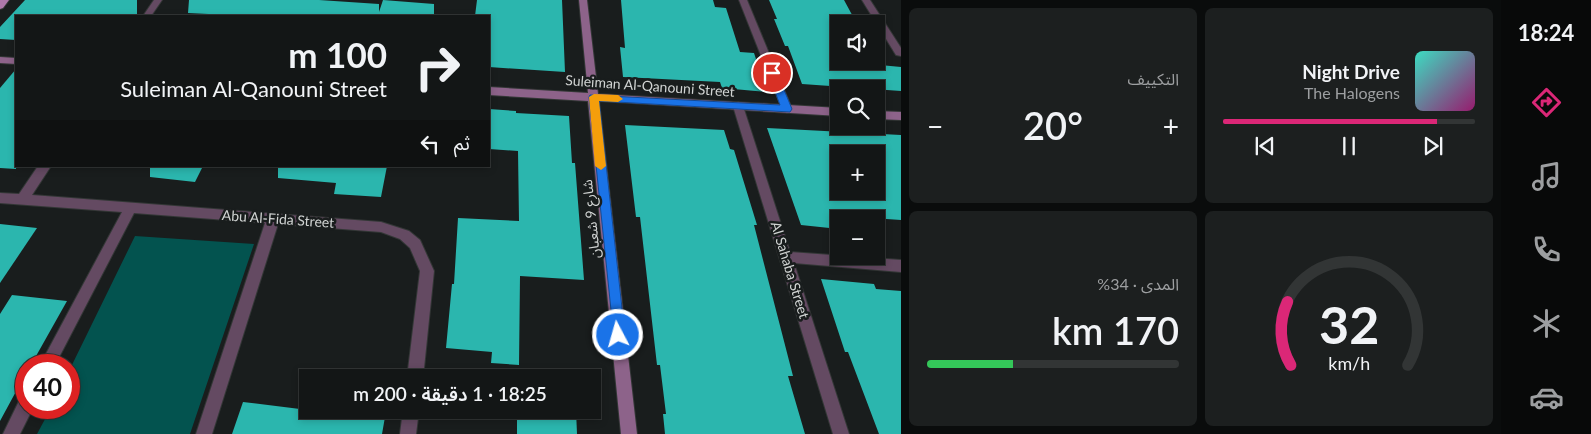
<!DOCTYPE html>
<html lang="ar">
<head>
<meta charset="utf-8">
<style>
  :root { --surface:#131616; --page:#1c1f1f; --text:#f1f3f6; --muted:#9d9fa1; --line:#323535; --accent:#db2777 }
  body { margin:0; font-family:Lato,"Noto Sans Arabic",sans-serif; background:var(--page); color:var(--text); direction:rtl; height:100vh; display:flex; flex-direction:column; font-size:19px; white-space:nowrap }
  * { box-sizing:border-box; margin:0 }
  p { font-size:16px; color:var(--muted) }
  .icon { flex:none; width:28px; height:28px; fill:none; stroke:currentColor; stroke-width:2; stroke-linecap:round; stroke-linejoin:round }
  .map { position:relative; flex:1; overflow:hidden; direction:ltr }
  .details { display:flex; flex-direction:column; gap:8px; padding:8px; background:#0a0c0c; width:600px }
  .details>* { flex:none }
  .top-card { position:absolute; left:15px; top:15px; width:475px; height:152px; border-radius:0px; box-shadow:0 2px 8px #0003,0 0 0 1px var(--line); direction:rtl; background:#131616; color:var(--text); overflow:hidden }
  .controls { position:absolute; left:830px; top:15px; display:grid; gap:10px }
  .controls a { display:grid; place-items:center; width:55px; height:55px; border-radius:0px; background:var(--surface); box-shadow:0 2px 8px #0003,0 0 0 1px var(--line); font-size:25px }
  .speed { position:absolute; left:15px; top:354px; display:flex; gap:10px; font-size:25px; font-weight:700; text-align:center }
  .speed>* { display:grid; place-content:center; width:65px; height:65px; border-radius:50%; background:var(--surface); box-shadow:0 2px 8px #0003,0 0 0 1px var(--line); line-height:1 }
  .speed .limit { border:8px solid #d22; background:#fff; color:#111 }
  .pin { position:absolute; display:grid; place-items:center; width:42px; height:42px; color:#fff; margin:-21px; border:2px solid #fff; border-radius:50%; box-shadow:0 1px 5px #0007 }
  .me { position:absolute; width:55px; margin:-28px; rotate:354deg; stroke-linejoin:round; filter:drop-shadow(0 0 4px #0008) }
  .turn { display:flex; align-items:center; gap:18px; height:105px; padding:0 20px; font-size:22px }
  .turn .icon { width:65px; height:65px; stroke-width:2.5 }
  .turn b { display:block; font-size:35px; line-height:42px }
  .then { display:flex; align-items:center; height:48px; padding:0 20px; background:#0003; gap:10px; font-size:19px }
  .big { font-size:38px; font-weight:600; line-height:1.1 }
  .details .card { flex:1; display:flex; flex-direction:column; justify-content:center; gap:8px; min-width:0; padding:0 18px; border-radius:8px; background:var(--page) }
  .details .dial { align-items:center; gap:0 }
  .dial svg { height:130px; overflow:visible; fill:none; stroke:var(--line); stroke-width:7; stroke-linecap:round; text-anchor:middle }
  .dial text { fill:var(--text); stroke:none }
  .song { display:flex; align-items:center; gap:15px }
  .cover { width:60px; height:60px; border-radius:8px; background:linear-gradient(135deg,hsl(170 70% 55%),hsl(320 70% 35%)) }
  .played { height:5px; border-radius:2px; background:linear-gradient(90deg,var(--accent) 85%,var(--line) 85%) }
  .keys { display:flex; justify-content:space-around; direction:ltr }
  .heat { display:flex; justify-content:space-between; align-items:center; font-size:28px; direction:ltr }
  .charge { height:8px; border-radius:4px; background:linear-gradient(90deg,#34c759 34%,var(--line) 0) }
  .details .tiles { flex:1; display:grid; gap:8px; grid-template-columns:repeat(2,1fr) }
  .trip { position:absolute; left:299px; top:369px; width:302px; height:50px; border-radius:0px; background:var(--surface); box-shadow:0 2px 8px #0003,0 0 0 1px var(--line); font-weight:600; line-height:50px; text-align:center; direction:rtl }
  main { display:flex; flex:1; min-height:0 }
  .tabs { display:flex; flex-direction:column; width:90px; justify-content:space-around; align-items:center; background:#080909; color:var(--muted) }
  .tabs .icon { width:35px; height:35px }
  .tabs .selected { color:var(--accent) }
  .tabs b { font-size:22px; color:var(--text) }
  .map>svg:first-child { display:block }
</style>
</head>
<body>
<main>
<nav class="tabs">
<b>18:24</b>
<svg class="icon selected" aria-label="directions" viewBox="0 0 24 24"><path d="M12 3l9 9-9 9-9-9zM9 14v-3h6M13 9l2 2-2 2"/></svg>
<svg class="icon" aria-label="music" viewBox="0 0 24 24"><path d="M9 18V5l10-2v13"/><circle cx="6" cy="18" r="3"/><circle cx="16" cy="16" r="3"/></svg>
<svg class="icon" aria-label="phone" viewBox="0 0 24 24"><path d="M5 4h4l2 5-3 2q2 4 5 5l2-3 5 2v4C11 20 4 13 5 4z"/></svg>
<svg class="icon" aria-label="climate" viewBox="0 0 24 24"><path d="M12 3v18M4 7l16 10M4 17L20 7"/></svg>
<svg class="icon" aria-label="car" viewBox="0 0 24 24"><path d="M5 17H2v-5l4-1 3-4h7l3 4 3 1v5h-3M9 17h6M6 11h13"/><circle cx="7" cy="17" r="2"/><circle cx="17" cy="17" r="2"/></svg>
</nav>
<section class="details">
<div class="tiles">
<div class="card">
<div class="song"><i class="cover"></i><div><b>Night Drive</b><p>The Halogens</p></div></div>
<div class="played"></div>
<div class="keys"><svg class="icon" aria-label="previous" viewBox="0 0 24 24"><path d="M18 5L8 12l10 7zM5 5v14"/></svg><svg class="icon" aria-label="pause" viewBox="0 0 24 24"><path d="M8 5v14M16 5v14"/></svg><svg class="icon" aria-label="next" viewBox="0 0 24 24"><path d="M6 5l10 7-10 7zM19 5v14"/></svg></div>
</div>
<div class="card"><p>التكييف</p>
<div class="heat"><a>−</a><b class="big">20°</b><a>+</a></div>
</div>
<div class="card dial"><svg viewBox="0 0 100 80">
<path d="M14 69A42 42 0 1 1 86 69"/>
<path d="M14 69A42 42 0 0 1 12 30" stroke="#db2777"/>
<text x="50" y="56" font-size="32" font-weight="700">32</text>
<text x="50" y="72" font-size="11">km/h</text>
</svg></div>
<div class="card"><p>المدى · 34%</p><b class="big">170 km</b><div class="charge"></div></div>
</div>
</section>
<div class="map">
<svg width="901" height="434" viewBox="0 0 901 434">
  <rect width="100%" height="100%" fill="#191d1d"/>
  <polygon fill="#03534f" points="135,236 254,244 190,434 37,434 51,408 69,408 69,371"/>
  <g fill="#2bb6ae" fill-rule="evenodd">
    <polygon points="25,0 137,0 137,16 16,16 16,40 0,39 0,27"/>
    <polygon points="189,0 319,0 379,4 379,12 383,0 434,4 434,16 250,16 188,13"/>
    <polygon points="477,0 562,0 565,72 489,67 489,16 475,16"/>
    <polygon points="621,0 713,0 715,7 726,8 740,52 754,53 767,92 722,88 720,82 623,77 620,47 625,48"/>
    <polygon points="769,0 844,0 857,24 839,24 839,61 877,61 880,65 901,67 901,91 802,84 788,46 785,46 774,19 777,19"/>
    <polygon points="16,69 16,169 0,168 0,88"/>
    <polygon points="489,109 516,111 516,113 569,116 572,163 575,163 584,280 520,276 519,365 491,363 492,352 446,348 452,284 454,284 458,218 519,221 518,151 489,149"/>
    <polygon points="625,125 724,130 730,149 734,150 757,225 754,225 793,376 788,376 805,434 665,434 663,414 666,414 660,365 657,365 640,217 636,217"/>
    <path d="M767,128L901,135V220L843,216L844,219H839V229L801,225ZM839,154H876V191H839Z"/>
    <polygon points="150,166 203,166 195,182 150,177"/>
    <polygon points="278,166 387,166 381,197 334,194 336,183 278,178"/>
    <polygon points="0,224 37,228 0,283"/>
    <polygon points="821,279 874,284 876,289 901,291 901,434 879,434 848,352 845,352"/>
    <polygon points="12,295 67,301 31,365 26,365 26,373 0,421 0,314"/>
    <polygon points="243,402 308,410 385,417 382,434 232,434"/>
    <polygon points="517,410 576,410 577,434 517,434"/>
  </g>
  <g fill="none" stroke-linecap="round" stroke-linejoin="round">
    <defs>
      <g id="street">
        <polygon points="154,0 162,0 151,16 143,16"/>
        <polygon points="739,0 747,0 792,109 791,112 787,113 782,109"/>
        <polygon points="862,0 870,0 901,48 901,56 896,55"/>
        <polygon points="738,102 743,106 790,252 901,260 901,272 794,263 849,434 833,434 733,106"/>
        <polygon points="38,166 51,166 32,195 381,222 409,231 420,240 434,271 423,378 407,378 420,271 410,248 400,239 381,232 278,224 212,434 196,434 265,223 134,213 55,365 40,365 122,212 0,203 0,193 19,194"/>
        <polygon points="26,397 26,408 33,408 20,434 3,434 20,399"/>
        <polygon points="403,410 419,410 416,434 400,434"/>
      </g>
      <g id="secondary">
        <polygon points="579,0 587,0 598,94 839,108 839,116 599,101 637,434 621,434 588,101 489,95 489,87 588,93"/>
        <polygon points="0,57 16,58 16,64 0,63"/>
        <polygon points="876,111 901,112 901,120 876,119"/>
      </g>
      <polygon id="primary" points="0,0 9,0 3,8 0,9"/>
    </defs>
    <use href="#street" stroke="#333736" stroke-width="2"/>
    <use href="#secondary" stroke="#333736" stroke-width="2"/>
    <use href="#primary" stroke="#333736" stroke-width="2"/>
    <use href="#street" fill="#644a62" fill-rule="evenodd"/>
    <use href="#secondary" fill="#8d638a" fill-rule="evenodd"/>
    <use href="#primary" fill="#ad77a9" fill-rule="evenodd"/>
  </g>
  <polygon fill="#1a73e8" stroke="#114b97" points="772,70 777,73 792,109 790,112 599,101 625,335 623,339 618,341 614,339 589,97 590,95 780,105 768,73"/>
  <polygon fill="#f59e0b" points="594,94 618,95 623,99 618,102 599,101 606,166 601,170 595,166 589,97"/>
  <g text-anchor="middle" stroke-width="5" stroke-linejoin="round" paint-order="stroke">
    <g font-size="14" fill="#d1d4d3" stroke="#191d1d">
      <text transform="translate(650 86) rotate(4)" y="5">Suleiman Al-Qanouni Street</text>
      <text transform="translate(278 219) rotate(4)" y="5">Abu Al-Fida Street</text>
      <text transform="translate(591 219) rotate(-96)" y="5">شارع 9 شعبان</text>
      <text transform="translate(790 270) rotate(73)" y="5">Al Sahaba Street</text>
    </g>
  </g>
</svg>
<div class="controls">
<a><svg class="icon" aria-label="sound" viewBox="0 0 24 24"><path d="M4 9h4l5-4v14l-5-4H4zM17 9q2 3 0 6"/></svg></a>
<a><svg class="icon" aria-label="search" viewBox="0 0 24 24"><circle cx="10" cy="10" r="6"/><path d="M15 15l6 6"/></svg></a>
<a>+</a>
<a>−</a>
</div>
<div class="speed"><div class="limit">40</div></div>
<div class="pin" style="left:772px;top:73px;background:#d93025"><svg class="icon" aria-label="arrive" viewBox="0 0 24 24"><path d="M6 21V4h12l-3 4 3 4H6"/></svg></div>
<svg class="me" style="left:618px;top:335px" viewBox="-20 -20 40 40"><circle r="17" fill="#1a73e8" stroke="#fff" stroke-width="3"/><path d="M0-11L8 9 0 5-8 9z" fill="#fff"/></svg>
<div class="trip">18:25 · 1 دقيقة · 200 m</div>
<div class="top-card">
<div class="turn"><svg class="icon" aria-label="right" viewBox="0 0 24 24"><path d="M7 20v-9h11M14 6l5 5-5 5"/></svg><div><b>100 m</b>Suleiman Al-Qanouni Street</div></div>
<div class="then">ثم<svg class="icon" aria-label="left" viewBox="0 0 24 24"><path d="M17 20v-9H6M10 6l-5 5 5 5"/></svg></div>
</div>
</div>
</main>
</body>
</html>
